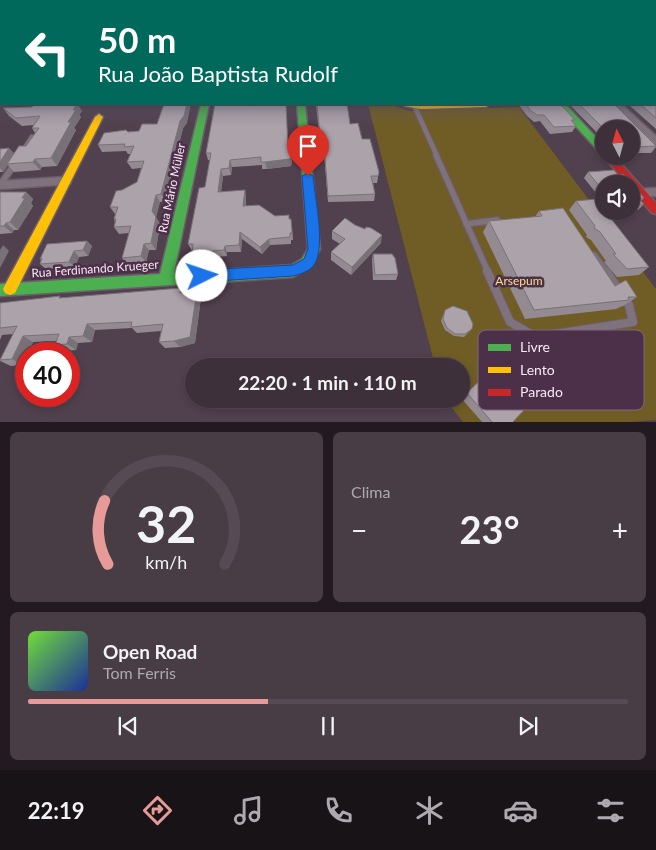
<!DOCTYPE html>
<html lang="pt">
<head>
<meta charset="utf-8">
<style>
  :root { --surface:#3d303a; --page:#483c45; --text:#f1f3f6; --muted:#ada9af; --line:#564b54; --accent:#e69b98 }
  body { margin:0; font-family:Lato,sans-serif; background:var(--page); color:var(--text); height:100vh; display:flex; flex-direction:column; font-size:19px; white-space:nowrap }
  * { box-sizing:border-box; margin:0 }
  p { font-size:16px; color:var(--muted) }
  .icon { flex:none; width:28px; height:28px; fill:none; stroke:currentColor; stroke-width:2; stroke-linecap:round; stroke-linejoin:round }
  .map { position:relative; height:422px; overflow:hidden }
  .details { display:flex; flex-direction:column; gap:10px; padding:10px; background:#221a20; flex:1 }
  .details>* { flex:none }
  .guide { position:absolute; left:0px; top:0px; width:656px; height:105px; box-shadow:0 2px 8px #0003,0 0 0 1px var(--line); background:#00695c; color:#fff; overflow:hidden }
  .needle { width:32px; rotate:354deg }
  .buttons { position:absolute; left:595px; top:120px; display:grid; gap:10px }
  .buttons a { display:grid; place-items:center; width:45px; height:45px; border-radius:50%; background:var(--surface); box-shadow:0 2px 8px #0003,0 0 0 1px var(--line); font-size:25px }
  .speed { position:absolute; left:15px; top:342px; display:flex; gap:10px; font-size:25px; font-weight:700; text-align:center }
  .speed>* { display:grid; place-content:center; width:65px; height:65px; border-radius:50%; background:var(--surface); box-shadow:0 2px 8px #0003,0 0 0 1px var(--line); line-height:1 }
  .speed .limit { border:8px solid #d22; background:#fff; color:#111 }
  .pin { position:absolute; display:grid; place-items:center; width:42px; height:42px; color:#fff; margin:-51px -21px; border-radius:50% 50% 50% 0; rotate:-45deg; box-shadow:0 0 5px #0007 }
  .pin .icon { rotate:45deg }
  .me { position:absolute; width:55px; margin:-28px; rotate:86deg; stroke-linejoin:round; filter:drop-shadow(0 0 4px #0008) }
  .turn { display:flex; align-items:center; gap:18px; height:105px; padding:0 15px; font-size:22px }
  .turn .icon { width:65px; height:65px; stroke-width:2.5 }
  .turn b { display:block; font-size:35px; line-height:42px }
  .big { font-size:38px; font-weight:700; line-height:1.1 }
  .details .card { flex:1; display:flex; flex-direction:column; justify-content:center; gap:8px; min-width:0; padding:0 18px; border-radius:8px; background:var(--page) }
  .details .dial { align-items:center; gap:0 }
  .dial svg { height:130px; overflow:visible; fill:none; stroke:var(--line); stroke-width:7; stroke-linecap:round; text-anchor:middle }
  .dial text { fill:var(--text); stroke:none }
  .song { display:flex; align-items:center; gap:15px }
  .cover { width:60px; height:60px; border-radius:8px; background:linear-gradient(135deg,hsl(100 70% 55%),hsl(230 70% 35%)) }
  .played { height:5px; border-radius:2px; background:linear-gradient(90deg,var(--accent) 40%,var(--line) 40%) }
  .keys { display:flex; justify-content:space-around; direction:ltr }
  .heat { display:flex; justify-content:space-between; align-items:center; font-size:28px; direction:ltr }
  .details .tiles { flex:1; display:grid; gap:10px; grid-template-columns:1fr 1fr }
  .card:last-child { grid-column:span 2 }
  .trip { position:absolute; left:185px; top:358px; width:285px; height:50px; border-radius:25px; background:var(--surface); box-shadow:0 2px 8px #0003,0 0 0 1px var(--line); font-weight:700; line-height:50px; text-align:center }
  .tab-bar { display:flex; height:80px; justify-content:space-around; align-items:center; background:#181317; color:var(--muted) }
  .tab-bar .icon { width:35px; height:35px }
  .tab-bar .selected { color:var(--accent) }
  .tab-bar b { font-size:22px; color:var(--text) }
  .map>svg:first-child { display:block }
</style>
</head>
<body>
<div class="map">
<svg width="656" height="423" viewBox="0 0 656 423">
  <rect width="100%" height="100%" fill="#51404e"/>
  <polygon fill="#705d25" points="368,104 389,104 410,111 519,107 656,289 656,420 615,423 463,422 445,399 461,399 461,366 435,366"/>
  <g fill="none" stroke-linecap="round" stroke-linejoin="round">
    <defs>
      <g id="lane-far2">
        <polyline points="414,105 437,156"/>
        <polyline points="23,151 32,137"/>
      </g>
      <g id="lane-far1">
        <polyline points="436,155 488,272"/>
        <polyline points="1,184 15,163"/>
        <polyline points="466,224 497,220"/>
        <polyline points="594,255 607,272"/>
      </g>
      <polyline id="lane" points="487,271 510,322 536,337 633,322 629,305 606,271"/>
      <g id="street">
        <polygon points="612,104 621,104 656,136 656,144 653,143"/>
        <polygon points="66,177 71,181 70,184 0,189 0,181"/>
        <polygon points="656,188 656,196 641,197 636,193 641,189"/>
      </g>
      <g id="fast">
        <polygon points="201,104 209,104 174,273 292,265 302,259 308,249 297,104 305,104 320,249 311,266 293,277 0,296 0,284 160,274"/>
        <polygon points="550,104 560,104 568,107 604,146 604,155 601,154 562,111"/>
      </g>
      <g id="slow">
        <polygon points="403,104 490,104 486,107 421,109 404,106"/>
        <polygon points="99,114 103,117 15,293 10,295 5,293 3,289 5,285 95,117"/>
      </g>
      <polygon id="jam" points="604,155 614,156 656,203 656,214 652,213 631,189 631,184 627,184 605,158"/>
    </defs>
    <use href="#lane-far2" stroke="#6d5e6b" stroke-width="6"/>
    <use href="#lane-far1" stroke="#6d5e6b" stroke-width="8"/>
    <use href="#lane" stroke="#6d5e6b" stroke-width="10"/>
    <use href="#street" stroke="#6d5e6b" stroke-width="3"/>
    <use href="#fast" stroke="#6d5e6b" stroke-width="3"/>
    <use href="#slow" stroke="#6d5e6b" stroke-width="3"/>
    <use href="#jam" stroke="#6d5e6b" stroke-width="3"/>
    <use href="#lane-far2" stroke="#7f727d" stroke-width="4.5"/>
    <use href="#lane-far1" stroke="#7f727d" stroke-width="5.5"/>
    <use href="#lane" stroke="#7f727d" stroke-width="8"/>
    <use href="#street" fill="#7f727d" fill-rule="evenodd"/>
    <use href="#fast" fill="#4caf50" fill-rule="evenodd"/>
    <use href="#slow" fill="#ffc107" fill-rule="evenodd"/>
    <use href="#jam" fill="#c62828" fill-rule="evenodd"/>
  </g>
  <g fill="#948b92">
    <polygon points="656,67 656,129 628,104 655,104"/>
    <polygon points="56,104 77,104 82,111 79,115 81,117 74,128 76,130 57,166 42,167 40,170 14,172 8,165 3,172 0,172 0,149 14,154 26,146 35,133 32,128 34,125 22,126 9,116 3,108 32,107"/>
    <polygon points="215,104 286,104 288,150 292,161 291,166 267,169 262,169 262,165 232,167 231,175 223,176 221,192 245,190 246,197 246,206 275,216 289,219 292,226 293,240 291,240 291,244 270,245 262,254 242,239 241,252 227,252 227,256 195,259 192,253 192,251 188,244 205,187 210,160 208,160 206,153"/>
    <polygon points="316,104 347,104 350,124 362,139 379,172 377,183 373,183 375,194 374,201 328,202 324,153 321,154"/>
    <polygon points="518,104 558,104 575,120 573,123 576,126 572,132 550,134 540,121 534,122 527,116"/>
    <polygon points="568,104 614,104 656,145 656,147 651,153 631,153 631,129 604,129 604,140 570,105"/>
    <polygon points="187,123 183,128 165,201 160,202 156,217 160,224 156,250 149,250 146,262 127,264 122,258 129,233 119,234 114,227 115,222 114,219 116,214 115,214 110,207 122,190 137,182 141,168 132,169 127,162 131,154 128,154 126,151 102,152 98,145 128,132 139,131 157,124"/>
    <polygon points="614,170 618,175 623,174 630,180 644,198 641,201 644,204 638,210 631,210 631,184 604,184 604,203 584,178 588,172"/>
    <polygon points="0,192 26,192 33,199 31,203 33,206 18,230 14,230 12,233 0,234"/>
    <polygon points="576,201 649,267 639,275 617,277 604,262 606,261 591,240 586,237 587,235 569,210"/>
    <polygon points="539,211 615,286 637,297 623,306 620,307 616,309 525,319 483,232 489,221 535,217"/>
    <polygon points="332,231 381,243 351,275 331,260 331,252 340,244 332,239"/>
    <polygon points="87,241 92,246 88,256 79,257 75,267 46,269 40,264 41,260 40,259"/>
    <polygon points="373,254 398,274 396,280 373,280 372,259"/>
    <polygon points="184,292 201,298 195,343 180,347 165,348 159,342 161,331 137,333 132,328 95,330 92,342 78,343 76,350 64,351 55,345 57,341 33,342 28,354 26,354 23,365 11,366 0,361 13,334 2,335 0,340 0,303 63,298"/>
    <polygon points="445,310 470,331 464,337 454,336 445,330 441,321"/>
    <polygon points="489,372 512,423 483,423 461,398"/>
  </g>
  <g fill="#787177">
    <polygon points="77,104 82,111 79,115 81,117 74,128 76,130 57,166 51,158 68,122 73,110"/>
    <polygon points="187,104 191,104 187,123 183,128 165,201 161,194 180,121"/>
    <polygon points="9,148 15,154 3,172 0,168 0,162"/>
    <polygon points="291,153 292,161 291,166 267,169 265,162"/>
    <polygon points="35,159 42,167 40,170 33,162"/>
    <polygon points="230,160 232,167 231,175 229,168"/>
    <polygon points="221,169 223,176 220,199 218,192"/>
    <polygon points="245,190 246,197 245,213 243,206"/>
    <polygon points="26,192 33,199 31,203 33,206 18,230 10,222"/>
    <polygon points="156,195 160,202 156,217 160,224 156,250 151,243 152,211"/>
    <polygon points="6,223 14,230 12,233 4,226"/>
    <polygon points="240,232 242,239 241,252 239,245"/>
    <polygon points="382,235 381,243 351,275 352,267"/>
    <polygon points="269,239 270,245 262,254 260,247"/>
    <polygon points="87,241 92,246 88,256 83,250"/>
    <polygon points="144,244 149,250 146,262 141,256"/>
    <polygon points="3,245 9,251 0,268 0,250"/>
    <polygon points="225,246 227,252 227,256 224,250"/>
    <polygon points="74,251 79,257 75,267 69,262"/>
    <polygon points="197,291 201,298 195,343 180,347 174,341"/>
    <polygon points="87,324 95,330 92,342 83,336"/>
    <polygon points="23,336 33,342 28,354 26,354 26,358 23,365 12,359"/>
    <polygon points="69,337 78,343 76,350 67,344"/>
  </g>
  <g fill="#aca2aa" stroke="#787177">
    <polygon points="655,67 656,67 656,118 640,104 655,104"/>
    <polygon points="34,104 46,104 46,105 77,104 73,110 76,110 68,122 71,122 51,158 35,159 33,162 7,164 19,146 26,146 39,128 32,128 40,116 16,118 3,108 32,107"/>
    <polygon points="164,104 187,104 184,116 180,121 161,194 156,195 152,211 156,217 151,243 144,244 141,256 122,258 131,226 114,227 116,219 114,219 118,207 110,207 116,191 122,190 137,182 144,161 127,162 134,146 124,147 125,144 98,145 104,133 126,130 128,132 139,131 142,124 157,124"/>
    <polygon points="215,104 286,104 288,149 291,153 290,159 265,162 261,162 261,157 230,160 229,168 221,169 218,192 245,190 243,206 259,205 275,216 289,215 289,219 291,219 292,233 290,233 290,237 269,239 260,247 240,232 239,245 225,246 224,250 192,253 193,244 188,244 199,188 205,187 211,153 206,153"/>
    <polygon points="317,104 347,104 350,124 358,123 362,139 370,139 379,172 378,176 371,176 375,194 328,196 324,146 321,147"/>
    <polygon points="526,104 558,104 563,107 575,120 571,120 576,126 554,127 544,115 537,115 530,110"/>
    <polygon points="579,104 614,104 656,146 635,147 631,144 631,129 604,129"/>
    <polygon points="9,148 0,162 0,149"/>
    <polygon points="614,170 618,175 623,174 630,180 644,198 639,199 644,204 631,205 631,184 604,184 604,192 588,172"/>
    <polygon points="0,192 26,192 22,198 25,198 10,222 6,223 4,226 0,226"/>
    <polygon points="596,199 604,209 604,211 605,211 649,267 627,269 613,254 616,254 600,232 594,228 595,226 576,201"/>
    <polygon points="563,208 615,286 626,280 637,297 628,297 629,300 534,310 489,221 542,216 539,211"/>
    <polygon points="345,218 355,225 365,229 366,227 371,228 382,235 352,267 331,252 345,239 332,231"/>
    <polygon points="87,241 83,250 74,251 69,262 40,264 42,258 40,259 47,244"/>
    <polygon points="373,254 392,254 395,258 398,274 375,275"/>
    <polygon points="181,288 180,293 197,291 190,337 174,341 159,342 163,324 131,327 132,322 87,324 83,336 69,337 67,344 55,345 59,334 23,336 12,359 0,360 17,326 0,328 0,303 60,296 59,298"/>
    <polygon points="453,306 467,311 473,324 472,329 465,334 455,334 447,328 443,319 445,310"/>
    <polygon points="489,372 525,409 512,423 493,423 467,393"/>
  </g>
  <linearGradient id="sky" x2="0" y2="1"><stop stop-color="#2d232b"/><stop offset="0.53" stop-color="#5f596e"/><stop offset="1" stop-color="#5f596e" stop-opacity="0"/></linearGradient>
  <rect width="656" height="126" fill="url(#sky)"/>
  <path fill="#1a73e8" stroke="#114b97" d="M308,173L313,176C315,198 326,248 314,265C309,272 300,274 293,276L202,282L198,280L196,276L198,272L202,270L293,265L304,259L308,249L302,176Z"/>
  <g text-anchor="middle" stroke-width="5" stroke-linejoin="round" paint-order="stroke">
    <g font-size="12" fill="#fae8f7" stroke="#4c2f48">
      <text transform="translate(172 188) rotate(-78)" y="4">Rua Mário Müller</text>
      <text transform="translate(95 269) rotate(-4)" y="4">Rua Ferdinando Krueger</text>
    </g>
    <g font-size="12" fill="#fddf85" stroke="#4c2f48">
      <text x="519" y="285">Arsepum</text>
    </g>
  </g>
  <rect x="478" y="330" width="166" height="80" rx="8" fill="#4c2f48" stroke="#80667d" stroke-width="1"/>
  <rect x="488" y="344" width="23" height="7" fill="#4caf50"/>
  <rect x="488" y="367" width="23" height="6" fill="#ffc107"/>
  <rect x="488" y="389" width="23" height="7" fill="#c62828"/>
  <g font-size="14" fill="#fae8f7">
    <text x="520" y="352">Livre</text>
    <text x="520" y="375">Lento</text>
    <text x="520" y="397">Parado</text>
  </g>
</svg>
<div class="buttons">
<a><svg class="needle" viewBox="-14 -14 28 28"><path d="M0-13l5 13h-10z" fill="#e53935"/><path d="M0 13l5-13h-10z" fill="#ada9af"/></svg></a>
<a><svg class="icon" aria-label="sound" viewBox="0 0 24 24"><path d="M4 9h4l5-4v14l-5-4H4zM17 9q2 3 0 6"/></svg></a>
</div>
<div class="speed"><div class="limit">40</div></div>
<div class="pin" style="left:308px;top:176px;background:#d93025"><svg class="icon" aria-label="arrive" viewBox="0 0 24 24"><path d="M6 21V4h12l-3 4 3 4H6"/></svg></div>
<svg class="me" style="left:202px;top:276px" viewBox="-20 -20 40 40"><circle r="19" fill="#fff"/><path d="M0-13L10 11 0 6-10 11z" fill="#1a73e8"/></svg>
<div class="trip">22:20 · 1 min · 110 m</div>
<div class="guide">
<div class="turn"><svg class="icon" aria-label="left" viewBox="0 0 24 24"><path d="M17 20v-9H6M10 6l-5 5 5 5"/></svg><div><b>50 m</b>Rua João Baptista Rudolf</div></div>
</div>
</div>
<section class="details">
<div class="tiles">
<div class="card dial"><svg viewBox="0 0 100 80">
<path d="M14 69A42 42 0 1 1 86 69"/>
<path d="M14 69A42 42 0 0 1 12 30" stroke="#e69b98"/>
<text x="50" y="56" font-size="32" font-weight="700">32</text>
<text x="50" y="72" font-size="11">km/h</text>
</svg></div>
<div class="card"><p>Clima</p>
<div class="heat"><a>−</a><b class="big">23°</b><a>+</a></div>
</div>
<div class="card">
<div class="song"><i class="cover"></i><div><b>Open Road</b><p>Tom Ferris</p></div></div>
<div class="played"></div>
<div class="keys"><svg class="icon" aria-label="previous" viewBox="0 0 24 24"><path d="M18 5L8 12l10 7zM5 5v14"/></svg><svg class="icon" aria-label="pause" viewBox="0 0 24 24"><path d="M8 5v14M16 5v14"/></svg><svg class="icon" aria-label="next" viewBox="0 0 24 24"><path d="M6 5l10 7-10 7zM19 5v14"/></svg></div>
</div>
</div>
</section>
<nav class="tab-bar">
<b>22:19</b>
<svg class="icon selected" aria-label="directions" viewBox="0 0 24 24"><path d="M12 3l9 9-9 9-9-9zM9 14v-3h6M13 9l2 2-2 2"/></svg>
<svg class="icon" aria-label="music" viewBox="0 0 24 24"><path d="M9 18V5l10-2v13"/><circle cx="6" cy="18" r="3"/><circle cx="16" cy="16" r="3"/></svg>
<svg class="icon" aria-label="phone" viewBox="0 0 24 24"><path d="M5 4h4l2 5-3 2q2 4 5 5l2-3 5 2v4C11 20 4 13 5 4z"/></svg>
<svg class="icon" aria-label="climate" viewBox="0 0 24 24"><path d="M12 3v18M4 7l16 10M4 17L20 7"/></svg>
<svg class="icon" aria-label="car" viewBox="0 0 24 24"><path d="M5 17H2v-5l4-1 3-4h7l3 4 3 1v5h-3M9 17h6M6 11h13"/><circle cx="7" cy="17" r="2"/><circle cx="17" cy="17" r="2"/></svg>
<svg class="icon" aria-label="filters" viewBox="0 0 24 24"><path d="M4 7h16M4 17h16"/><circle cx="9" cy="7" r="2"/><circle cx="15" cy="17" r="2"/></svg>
</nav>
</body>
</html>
